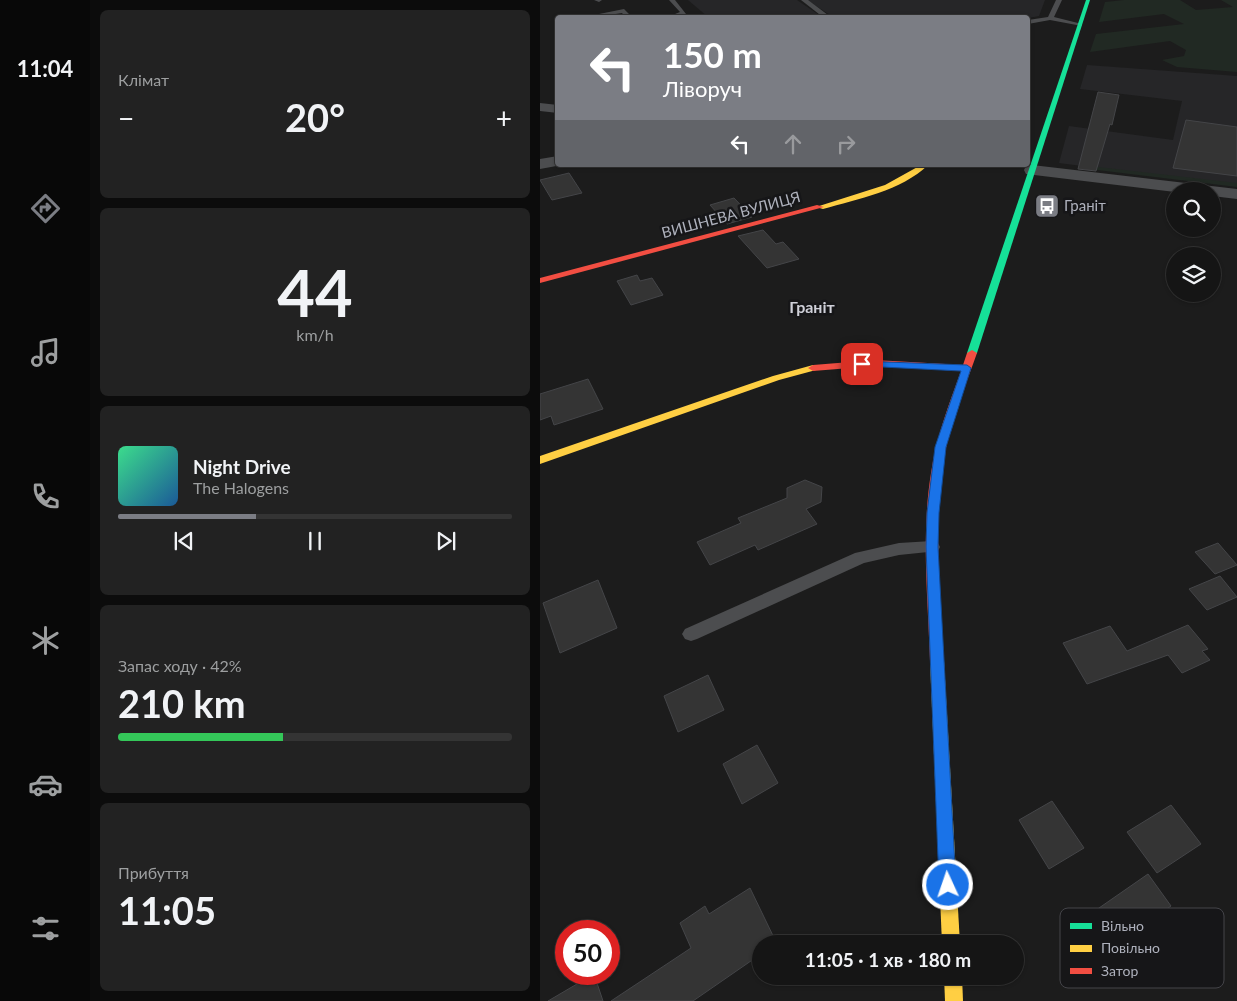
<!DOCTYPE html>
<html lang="uk">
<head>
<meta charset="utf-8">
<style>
  :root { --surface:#151515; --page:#222; --text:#f1f3f6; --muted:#9d9fa0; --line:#343434; --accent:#7b7d84 }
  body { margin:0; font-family:Lato,sans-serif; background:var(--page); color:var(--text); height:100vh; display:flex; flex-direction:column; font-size:19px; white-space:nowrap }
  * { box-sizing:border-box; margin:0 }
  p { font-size:16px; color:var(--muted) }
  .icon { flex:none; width:28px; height:28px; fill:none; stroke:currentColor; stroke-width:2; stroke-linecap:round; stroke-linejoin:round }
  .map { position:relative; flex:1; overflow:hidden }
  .drawer { display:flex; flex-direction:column; gap:10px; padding:10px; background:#0c0c0c; width:450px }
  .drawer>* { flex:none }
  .guide { position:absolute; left:15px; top:15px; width:475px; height:152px; border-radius:5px; box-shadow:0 1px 4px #0004,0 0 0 1px var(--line); background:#7b7d84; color:#fff; overflow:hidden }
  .tools { position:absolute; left:626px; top:182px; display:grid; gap:10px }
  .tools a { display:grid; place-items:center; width:55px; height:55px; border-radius:50%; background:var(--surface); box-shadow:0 1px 4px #0004,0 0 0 1px var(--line); font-size:25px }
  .speed { position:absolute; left:15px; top:920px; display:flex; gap:10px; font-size:25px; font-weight:700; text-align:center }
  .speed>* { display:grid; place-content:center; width:65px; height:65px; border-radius:50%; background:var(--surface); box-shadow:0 1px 4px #0004,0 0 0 1px var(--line); line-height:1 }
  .speed .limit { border:8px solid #d22; background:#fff; color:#111 }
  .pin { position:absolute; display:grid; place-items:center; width:42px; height:42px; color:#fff; margin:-21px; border-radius:10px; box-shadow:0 2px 8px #0006 }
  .me { position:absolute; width:55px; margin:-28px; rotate:357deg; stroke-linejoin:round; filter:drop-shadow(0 0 4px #0008) }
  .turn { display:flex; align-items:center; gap:18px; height:105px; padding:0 25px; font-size:22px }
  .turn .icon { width:65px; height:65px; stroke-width:2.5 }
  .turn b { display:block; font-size:35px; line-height:42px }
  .lanes { display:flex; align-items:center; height:48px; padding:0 25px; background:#0003; justify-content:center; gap:25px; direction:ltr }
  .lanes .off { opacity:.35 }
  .big { font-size:38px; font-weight:700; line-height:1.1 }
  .drawer .card { flex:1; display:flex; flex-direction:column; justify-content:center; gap:8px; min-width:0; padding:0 18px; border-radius:8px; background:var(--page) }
  .drawer .dial { align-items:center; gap:0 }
  .dial b { font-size:65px; line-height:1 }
  .song { display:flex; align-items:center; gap:15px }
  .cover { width:60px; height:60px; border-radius:8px; background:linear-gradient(135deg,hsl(150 70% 55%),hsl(210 70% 35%)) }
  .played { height:5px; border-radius:2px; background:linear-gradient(90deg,var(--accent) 35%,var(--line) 35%) }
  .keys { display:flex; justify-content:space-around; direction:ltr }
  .heat { display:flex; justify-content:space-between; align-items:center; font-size:28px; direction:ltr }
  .charge { height:8px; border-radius:4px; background:linear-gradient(90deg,#34c759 42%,var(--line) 0) }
  .trip { position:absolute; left:212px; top:935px; width:272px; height:50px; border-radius:25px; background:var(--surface); box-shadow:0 1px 4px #0004,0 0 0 1px var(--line); font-weight:700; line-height:50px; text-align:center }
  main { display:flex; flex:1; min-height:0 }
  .tab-bar { display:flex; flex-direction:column; width:90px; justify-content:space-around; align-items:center; background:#080808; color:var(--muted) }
  .tab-bar .icon { width:35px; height:35px }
  .tab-bar .on { color:var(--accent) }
  .tab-bar b { font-size:22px; color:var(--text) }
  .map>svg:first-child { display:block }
</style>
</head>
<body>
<main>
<nav class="tab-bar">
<b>11:04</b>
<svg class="icon on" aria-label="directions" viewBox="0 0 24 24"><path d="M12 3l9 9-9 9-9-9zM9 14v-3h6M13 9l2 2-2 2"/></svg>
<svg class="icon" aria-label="music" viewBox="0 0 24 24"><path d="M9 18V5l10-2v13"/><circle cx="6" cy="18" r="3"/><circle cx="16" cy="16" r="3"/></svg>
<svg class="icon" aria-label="phone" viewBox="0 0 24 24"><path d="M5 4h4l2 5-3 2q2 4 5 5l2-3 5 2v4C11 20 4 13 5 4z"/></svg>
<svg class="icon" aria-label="climate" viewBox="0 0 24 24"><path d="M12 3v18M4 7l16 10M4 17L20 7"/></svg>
<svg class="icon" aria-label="car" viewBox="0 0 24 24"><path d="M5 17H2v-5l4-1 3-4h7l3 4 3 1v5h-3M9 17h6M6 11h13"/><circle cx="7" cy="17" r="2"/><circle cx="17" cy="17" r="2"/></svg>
<svg class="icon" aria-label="filters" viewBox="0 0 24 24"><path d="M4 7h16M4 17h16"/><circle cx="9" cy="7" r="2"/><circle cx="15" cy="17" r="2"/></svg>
</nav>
<section class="drawer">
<div class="card"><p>Клімат</p>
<div class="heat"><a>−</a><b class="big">20°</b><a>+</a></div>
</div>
<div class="card dial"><b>44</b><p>km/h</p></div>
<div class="card">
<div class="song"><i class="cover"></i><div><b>Night Drive</b><p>The Halogens</p></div></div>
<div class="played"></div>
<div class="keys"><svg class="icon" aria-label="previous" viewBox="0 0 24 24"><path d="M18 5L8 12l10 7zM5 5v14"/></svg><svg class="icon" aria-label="pause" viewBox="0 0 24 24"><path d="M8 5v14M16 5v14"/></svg><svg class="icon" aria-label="next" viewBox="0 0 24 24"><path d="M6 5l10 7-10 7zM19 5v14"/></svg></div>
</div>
<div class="card"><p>Запас ходу · 42%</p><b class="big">210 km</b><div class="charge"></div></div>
<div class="card"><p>Прибуття</p><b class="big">11:05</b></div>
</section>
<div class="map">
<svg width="697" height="1001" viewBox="0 0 697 1001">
  <rect width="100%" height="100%" fill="#1c1c1c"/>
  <g fill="#262628">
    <polygon points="148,0 257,0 282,17 168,17"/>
    <polygon points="267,0 505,0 499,16 488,18 293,17"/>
    <polygon points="547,65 697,76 697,186 519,163 529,126 633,140 642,101 540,89"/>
  </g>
  <g fill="#212923">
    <polygon points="584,0 640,0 656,10 693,7 681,0 697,0 697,72 637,67 622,60 644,56 646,50 630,41 550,52 556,34 644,24 624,14 559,22 565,2"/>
    <polygon points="541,165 697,183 697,187 541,168"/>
  </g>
  <g fill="#343434" stroke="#444548">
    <polygon points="558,92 579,95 572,125 570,124 556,171 538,169"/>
    <polygon points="646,120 697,127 697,176 633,168"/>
    <polygon points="29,173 42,193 12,200 0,180"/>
    <polygon points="194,198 212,217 187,224 170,205"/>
    <polygon points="223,230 236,244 243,242 259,259 227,268 198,236"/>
    <polygon points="97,275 100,281 112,278 123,295 91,305 77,281"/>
    <polygon points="48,379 63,409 14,425 11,416 0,420 0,394"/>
    <polygon points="265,480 282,487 281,502 266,509 277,524 218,550 215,545 170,565 157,542 201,523 198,518 247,498 247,488"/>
    <polygon points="678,543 697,565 675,574 655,552"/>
    <polygon points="680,576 697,597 667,610 649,589"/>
    <polygon points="58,580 77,628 20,653 3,603"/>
    <polygon points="648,625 668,649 662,651 670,660 642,673 628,655 547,684 523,643 570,626 587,651"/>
    <polygon points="168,675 184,710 138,732 124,696"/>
    <polygon points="217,745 238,783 202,804 183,764"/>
    <polygon points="512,801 544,848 509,869 479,820"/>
    <polygon points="631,805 661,844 617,873 587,832"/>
    <polygon points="608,874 631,906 545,968 523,933"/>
    <polygon points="210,888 237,944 221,944 221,954 153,1001 71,1001 151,948 140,923 165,906 169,914"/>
    <polygon points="54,974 63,1001 8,1001"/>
  </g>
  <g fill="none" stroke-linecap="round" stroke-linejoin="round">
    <g fill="#4c4d4f" fill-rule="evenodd">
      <polygon points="54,0 62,0 59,2"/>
      <polygon points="129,0 135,0 146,14 125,18 140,12"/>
      <polygon points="261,0 268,0 292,18 284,18"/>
      <polygon points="516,0 522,0 514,17 542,24 542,26 510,20 488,24 488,20 508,17"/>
      <polygon points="84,9 93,18 86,18 82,13 57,17 54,15"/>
      <polygon points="392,541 398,543 400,547 398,551 359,555 324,563 157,639 151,641 145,639 142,634 145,629 315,553 359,543"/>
    </g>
    <g fill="#4c4d4f" fill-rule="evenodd">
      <polygon points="0,103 18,105 18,113 0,111"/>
      <polygon points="18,156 18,165 22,165 0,169 0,159"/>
      <polygon points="492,165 697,189 697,199 672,196 672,191 635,192 486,174 484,170 486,166"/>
    </g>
    <polygon fill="#16e098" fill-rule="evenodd" points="546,0 550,0 437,353 435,355 429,355 427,353"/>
    <g fill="#ffcf43" fill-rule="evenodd">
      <path d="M381,165H388C361,191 318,199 283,209L276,207L345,185Z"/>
      <polygon points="273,365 276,366 276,370 239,380 0,464 0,456 233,376"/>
      <polygon points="397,655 402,657 404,661 420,944 402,944 390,661 392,657"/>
      <polygon points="404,976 422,976 423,1001 405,1001"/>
    </g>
    <g fill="#f24e42" fill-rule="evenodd">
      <polygon points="277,205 284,207 0,283 0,278"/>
      <path d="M432,350L437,353C426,384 413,415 406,448C392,518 400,590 404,661L402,665L397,667L392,665L390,661C388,599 381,535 391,473C396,438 409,404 421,371L335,366L273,371L268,368L273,365L335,360L423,365L427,353Z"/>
    </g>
  </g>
  <polygon fill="#1a73e8" stroke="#114b97" points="319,361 427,365 431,368 406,447 399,513 398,547 416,885 413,891 408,894 402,891 399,885 386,547 387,513 395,447 421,371 322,366 319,366"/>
  <defs>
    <symbol id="bus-square" viewBox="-11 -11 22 22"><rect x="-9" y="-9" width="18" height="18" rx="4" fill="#7b7d84" stroke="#161618"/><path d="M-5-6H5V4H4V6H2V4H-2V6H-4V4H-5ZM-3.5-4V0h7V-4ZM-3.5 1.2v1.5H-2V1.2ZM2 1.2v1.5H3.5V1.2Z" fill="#fff"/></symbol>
  </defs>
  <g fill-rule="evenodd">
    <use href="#bus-square" x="493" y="192" width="28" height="28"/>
  </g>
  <g text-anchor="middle" stroke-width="5" stroke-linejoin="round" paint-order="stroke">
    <g font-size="15" fill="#aeb1bc" stroke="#161618" text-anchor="start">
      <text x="524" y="211">Граніт</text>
    </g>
    <g font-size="15" fill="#aeb1bc" stroke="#161618">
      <text transform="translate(191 215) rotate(-15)" y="5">ВИШНЕВА ВУЛИЦЯ</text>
    </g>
    <g font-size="16" font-weight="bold" fill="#cfd0d8" stroke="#161618">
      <text x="272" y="313">Граніт</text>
    </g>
  </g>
  <rect x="520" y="908" width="164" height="80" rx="8" fill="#161618" stroke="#444449" stroke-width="1"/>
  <rect x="530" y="923" width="22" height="6" fill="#16e098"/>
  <rect x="530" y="945" width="22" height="7" fill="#ffcf43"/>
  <rect x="530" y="968" width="22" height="6" fill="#f24e42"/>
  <g font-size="14" fill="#aeb1bc">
    <text x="561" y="931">Вільно</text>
    <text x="561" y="953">Повільно</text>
    <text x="561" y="976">Затор</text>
  </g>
</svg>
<div class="tools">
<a><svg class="icon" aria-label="search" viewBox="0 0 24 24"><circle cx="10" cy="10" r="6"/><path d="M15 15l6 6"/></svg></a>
<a><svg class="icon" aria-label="layers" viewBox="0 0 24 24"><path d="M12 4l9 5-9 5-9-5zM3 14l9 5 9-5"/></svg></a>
</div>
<div class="speed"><div class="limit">50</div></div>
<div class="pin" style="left:322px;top:364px;background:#d93025"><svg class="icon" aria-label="arrive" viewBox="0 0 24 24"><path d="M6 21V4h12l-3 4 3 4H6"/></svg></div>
<svg class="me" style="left:408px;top:885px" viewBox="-20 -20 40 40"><circle r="17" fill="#1a73e8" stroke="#fff" stroke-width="3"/><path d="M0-11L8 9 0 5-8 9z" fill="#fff"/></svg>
<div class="trip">11:05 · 1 хв · 180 m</div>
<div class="guide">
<div class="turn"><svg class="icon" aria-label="left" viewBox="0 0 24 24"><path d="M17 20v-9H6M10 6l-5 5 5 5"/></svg><div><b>150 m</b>Ліворуч</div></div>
<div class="lanes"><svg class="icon" aria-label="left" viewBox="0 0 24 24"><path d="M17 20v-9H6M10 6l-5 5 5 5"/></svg><svg class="icon off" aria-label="ahead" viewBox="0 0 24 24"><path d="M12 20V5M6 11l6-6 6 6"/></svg><svg class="icon off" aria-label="right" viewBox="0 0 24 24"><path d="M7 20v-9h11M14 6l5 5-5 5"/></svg></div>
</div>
</div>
</main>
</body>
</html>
